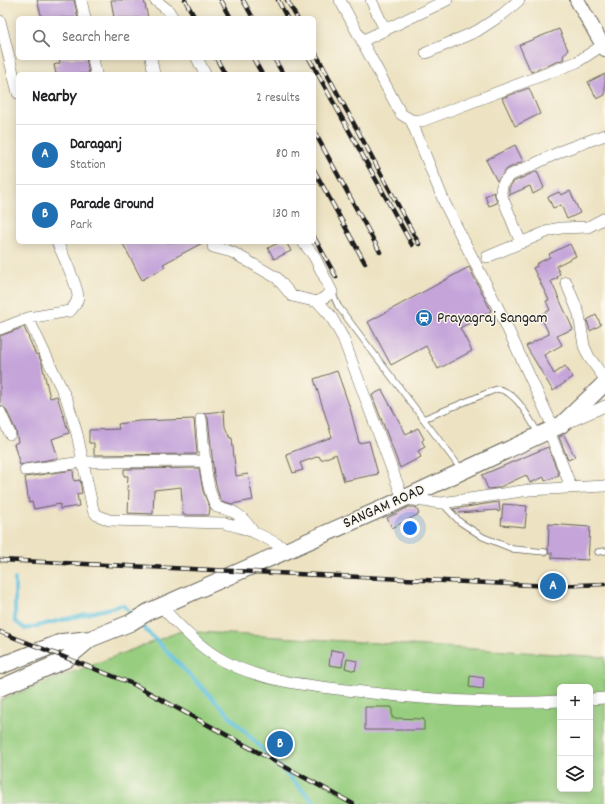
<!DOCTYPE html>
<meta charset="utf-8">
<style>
:root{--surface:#fff;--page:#f2f2f2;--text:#202124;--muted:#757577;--line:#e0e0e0;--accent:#1f6fb2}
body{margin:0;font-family:Dekko,sans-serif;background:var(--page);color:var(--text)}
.controls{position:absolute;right:12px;bottom:12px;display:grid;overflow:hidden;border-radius:6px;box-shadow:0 2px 10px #0003}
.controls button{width:36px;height:36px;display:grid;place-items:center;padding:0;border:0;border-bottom:1px solid var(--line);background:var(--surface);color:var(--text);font:20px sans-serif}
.you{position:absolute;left:410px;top:528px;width:14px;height:14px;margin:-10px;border:3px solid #fff;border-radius:50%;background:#1a73e8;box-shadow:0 0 0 6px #1a73e833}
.badge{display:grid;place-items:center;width:26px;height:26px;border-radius:50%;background:var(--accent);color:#fff;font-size:13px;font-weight:700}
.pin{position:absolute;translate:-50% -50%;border:2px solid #fff;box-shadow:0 1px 4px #0006}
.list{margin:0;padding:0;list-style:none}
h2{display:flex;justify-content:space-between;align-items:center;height:52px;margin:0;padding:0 16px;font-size:17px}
h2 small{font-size:13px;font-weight:400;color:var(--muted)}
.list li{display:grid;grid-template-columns:26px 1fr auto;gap:12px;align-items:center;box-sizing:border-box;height:60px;padding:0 16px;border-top:1px solid var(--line)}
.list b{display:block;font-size:15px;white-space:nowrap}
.list p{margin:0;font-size:13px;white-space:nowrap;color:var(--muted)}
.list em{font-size:13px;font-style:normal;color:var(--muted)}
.icon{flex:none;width:22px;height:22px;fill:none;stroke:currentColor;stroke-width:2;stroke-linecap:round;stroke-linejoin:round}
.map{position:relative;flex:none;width:605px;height:804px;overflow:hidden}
.search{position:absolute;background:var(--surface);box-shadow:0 2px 10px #0003;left:16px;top:16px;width:300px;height:44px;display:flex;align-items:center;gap:10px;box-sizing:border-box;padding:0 14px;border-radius:6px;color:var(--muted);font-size:15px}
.panel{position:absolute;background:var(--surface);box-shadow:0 2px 10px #0003;left:16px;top:72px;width:300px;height:172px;border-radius:6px}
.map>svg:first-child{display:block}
.green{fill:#97cd7f;stroke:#5a744e;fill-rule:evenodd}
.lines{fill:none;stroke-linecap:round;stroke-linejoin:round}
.stream{stroke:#61c1df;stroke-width:4}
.building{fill:#c5a4da}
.service-casing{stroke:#656256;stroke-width:7}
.minor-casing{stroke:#656256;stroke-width:12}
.tertiary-casing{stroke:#656256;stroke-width:16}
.secondary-casing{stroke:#656256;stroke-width:18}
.service{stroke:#fff;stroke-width:5.5}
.minor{stroke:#fff;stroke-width:11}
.tertiary{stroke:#fff;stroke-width:14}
.secondary{stroke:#fff;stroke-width:16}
.rail-casing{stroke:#1c1c1c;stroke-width:4.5}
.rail{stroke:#fbf7ec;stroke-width:3;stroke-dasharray:9;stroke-linecap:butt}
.labels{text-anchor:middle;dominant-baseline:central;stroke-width:3;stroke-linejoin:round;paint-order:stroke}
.poi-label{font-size:16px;fill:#1c1c1c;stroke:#fbf7ec;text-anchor:start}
.street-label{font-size:16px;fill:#1c1c1c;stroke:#fbf7ec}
</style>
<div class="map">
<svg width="605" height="804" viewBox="0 0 605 804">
<rect width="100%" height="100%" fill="#fbf7ec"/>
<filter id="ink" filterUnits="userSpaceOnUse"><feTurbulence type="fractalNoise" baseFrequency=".025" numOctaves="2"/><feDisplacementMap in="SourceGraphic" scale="8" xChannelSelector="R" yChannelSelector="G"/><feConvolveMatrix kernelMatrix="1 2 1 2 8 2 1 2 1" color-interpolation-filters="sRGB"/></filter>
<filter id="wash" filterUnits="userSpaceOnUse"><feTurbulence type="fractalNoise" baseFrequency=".012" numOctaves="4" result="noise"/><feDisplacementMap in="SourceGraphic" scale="16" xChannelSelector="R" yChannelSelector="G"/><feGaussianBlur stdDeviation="0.9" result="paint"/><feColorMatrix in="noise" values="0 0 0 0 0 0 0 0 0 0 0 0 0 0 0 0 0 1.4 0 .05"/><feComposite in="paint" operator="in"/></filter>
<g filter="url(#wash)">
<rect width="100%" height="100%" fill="#ede3c3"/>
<path class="green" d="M181 631 605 657V804H0V700ZM560 687H590V789H560Z"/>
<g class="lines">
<path class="stream" d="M15 579V621L25 629 123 605 134 617
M138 622 316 804"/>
</g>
<g id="blocks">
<path class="building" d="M37 0H74L78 18H42Z
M111 0H144L148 18H114Z
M559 29 568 50 563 56 564 59 531 72 519 45Z
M59 58H86L89 74H56L54 65 60 63Z
M605 74V95L597 99 588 82Z
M529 88 540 114 515 126 502 98Z
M515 145 523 161 507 169 497 181 486 160Z
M537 171 544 188 533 194 530 186 509 195V188L513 182Z
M570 191 580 213 567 219 561 205 553 208 548 197 559 192 561 195Z
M494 192 497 203 489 206 485 196Z
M122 242H204L163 264 165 267 142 280Z
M280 242H286L291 251 274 259 268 248Z
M570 244 576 256 556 266 560 274 557 276 558 278 551 281 573 329 557 336 562 345 544 355 554 374 565 366 573 377 553 391 526 346 549 334 540 315 550 310 546 301 549 300 533 268 537 266 536 264 550 257 549 254Z
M469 267 491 311 460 328 472 351 438 369 426 346 391 365 368 322Z
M596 315 601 325 590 331 587 320Z
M24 327 36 355 38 354 42 364 50 398 57 396 69 433 52 439 58 458 20 465 14 444 18 442 16 431 6 409 0 405V336Z
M337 371 350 408 359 443 369 441 378 474 344 481 336 454 321 460 319 456 300 463 303 470 293 473 286 454 332 437 314 379Z
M382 390 406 434 418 428 424 439 422 441 425 447 418 451 421 457 400 468 372 395Z
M224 411 225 427 230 438H232L236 476 248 474 253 500 232 504 222 501 219 496 214 476 208 418 204 413Z
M194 419 197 454 94 455V443H89V430L119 429 118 424 139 421Z
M564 435 575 457 568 460 559 437Z
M548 447 559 475 545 481 544 477 530 483 526 475 498 488 488 489 482 475Z
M199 468 203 491 210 508 209 515H183L181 487 154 490 153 514 128 513 129 490H127L128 476H124V469Z
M73 470 74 481 80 480 82 493 77 494 79 506 60 509V504L34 509 32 502 29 503 25 477Z
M499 502 500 511 498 512 497 510 458 513 453 509Z
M503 504 527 506 525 527 501 525Z
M409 507H416L419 514 392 528 387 518Z
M549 524 590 527 588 560 552 558V553H549L548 549Z
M331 650 344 652 342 667 329 665Z
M347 659 357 661 355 671 345 668Z
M470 676 484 678 483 689 469 687Z
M365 707H392V718L424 719V730H365Z"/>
</g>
</g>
<g filter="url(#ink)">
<use href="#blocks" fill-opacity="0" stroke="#656256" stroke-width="1"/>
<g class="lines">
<defs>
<path id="service" d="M332 292 338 306 461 469
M423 419 497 389C517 391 529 419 539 434
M442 503 460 522 483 537 513 549 545 552
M598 552 605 551"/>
<path id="minor" d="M81 0 85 18
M155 0 168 10 173 18
M340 0 401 114 411 120 422 121 577 62 603 45
M371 0 385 30
M0 21 18 93
M362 41 447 0
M426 53 477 31 503 14 519 0
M93 58 96 74
M151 58 154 74
M197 58 205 74
M411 120 445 204 499 310 554 429
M57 242C62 253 78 286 78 297 77 302 74 307 70 311L28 318 67 400 77 434 93 510 97 515 109 520 224 523C249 528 267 538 288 550
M303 242 314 256 332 292 318 302
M521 243 501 194C501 185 503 181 511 175L564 150 605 135
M213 247 232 252 277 278 292 296 318 302 330 315 343 338 403 499 442 503 529 490 605 486
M487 257 551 230 561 228 588 227 605 218
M566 282 579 314 584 346 589 357 605 379
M0 329 28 318
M0 412 10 434
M201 419C204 443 204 489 217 507 235 510 242 516 252 530
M569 422 605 406
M549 431 571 487
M25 470 83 462 206 461
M161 606C178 625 196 644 217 657 256 681 310 686 355 691 423 699 491 705 560 701
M590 699 605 698"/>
<path id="tertiary" d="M577 0 605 49"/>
<path id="secondary" d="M0 666 62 642 90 639
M0 688 65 660 90 639 130 623 150 611 388 506 561 425 605 383"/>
</defs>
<use href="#service" class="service-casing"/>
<use href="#minor" class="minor-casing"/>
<use href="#tertiary" class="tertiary-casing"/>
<use href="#secondary" class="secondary-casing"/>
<use href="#service" class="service"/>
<use href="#minor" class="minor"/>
<use href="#tertiary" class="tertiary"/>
<use href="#secondary" class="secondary"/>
<defs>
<path id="rail" d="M185 0 195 18
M221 0 231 18
M243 0 253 18
M278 0 287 18
M287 0 297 18
M314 50 419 244
M216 58 225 74
M253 58 262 74
M274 58 283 74
M309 58 412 245
M314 131 380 252
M314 170 365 263
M314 237 336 277
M0 560 553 586 605 584
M0 632 133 684 353 804"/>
</defs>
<use href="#rail" class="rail-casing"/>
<use href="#rail" class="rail"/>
</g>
</g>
<defs>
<symbol id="station-disc" viewBox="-11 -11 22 22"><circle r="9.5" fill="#1f6fb2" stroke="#fbf7ec"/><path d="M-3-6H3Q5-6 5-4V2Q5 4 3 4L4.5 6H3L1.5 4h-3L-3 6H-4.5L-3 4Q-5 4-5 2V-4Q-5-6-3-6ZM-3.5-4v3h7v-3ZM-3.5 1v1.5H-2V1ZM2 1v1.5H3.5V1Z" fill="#fff"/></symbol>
</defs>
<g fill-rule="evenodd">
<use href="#station-disc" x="414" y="308" width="20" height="20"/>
</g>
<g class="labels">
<g class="poi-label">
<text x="437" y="318">Prayagraj Sangam</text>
</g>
<g class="street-label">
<text transform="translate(384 507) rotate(-24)">SANGAM ROAD</text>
</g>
</g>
</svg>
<div class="controls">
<button>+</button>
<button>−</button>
<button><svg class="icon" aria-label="layers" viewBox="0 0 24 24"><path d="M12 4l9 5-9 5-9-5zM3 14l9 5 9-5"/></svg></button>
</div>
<div class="you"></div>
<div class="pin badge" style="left:553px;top:586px">A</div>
<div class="pin badge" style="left:280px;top:744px">B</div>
<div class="search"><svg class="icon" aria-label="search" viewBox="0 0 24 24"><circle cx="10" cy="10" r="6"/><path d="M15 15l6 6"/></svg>Search here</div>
<section class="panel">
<h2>Nearby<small>2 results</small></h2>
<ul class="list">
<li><span class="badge">A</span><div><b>Daraganj</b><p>Station</p></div><em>80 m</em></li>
<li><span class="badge">B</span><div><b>Parade Ground</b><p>Park</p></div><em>130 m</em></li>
</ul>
</section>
</div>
